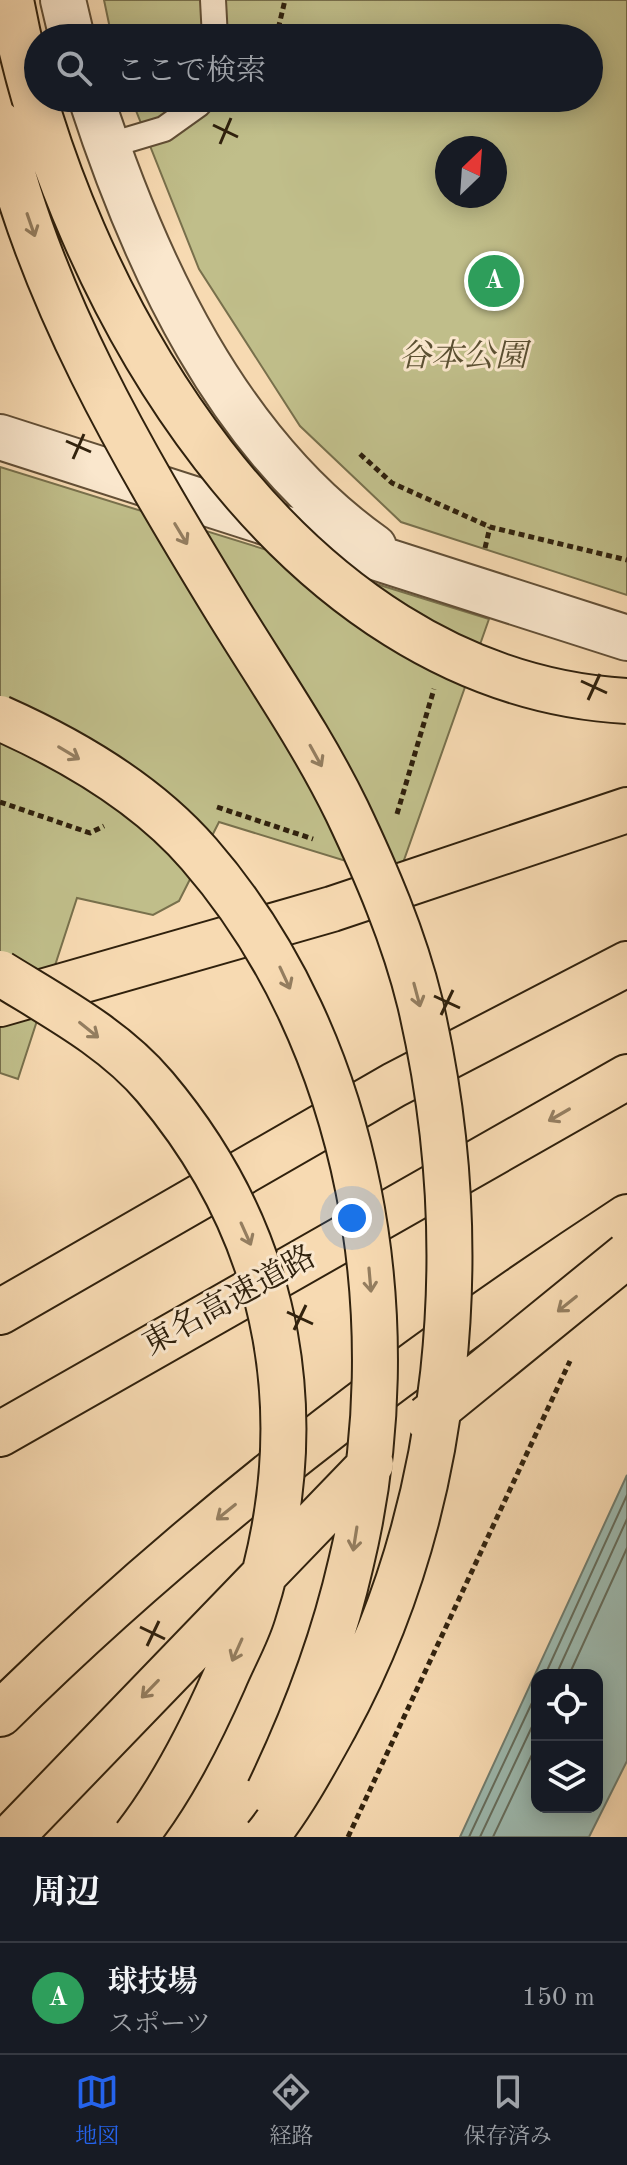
<!DOCTYPE html>
<html lang="ja">
<meta charset="utf-8">
<style>
:root{--surface:#171b24;--page:#242831;--text:#f1f3f6;--muted:#9ea1a6;--line:#363941;--accent:#2563eb}
body{margin:0;font-family:"Old Standard TT","Noto Serif JP",serif;background:var(--page);color:var(--text)}
.controls{position:absolute;right:24px;bottom:24px;display:grid;overflow:hidden;border-radius:16px;box-shadow:0 4px 20px #0003}
.controls button{width:72px;height:72px;display:grid;place-items:center;padding:0;border:0;border-bottom:2px solid var(--line);background:var(--surface);color:var(--text);font:40px sans-serif}
.compass{position:absolute;left:435px;top:136px;width:72px;height:72px;border-radius:50%;background:var(--surface);box-shadow:0 4px 20px #0003;rotate:25deg}
.you{position:absolute;left:352px;top:1218px;width:28px;height:28px;margin:-20px;border:6px solid #fff;border-radius:50%;background:#1a73e8;box-shadow:0 0 0 12px #1a73e833}
.badge{display:grid;place-items:center;width:52px;height:52px;border-radius:50%;background:var(--accent);color:#fff;font-size:26px;font-weight:700}
.pin{position:absolute;translate:-50% -50%;border:4px solid #fff;box-shadow:0 2px 8px #0006}
.list{margin:0;padding:0;list-style:none}
h2{display:flex;justify-content:space-between;align-items:center;height:104px;margin:0;padding:0 32px;font-size:34px}
h2 small{font-size:26px;font-weight:400;color:var(--muted)}
.list li{display:grid;grid-template-columns:52px 1fr auto;gap:24px;align-items:center;box-sizing:border-box;height:112px;padding:0 32px;border-top:2px solid var(--line)}
.list b{display:block;font-size:30px;white-space:nowrap}
.list p{margin:0;font-size:26px;white-space:nowrap;color:var(--muted)}
.list em{font-size:26px;font-style:normal;color:var(--muted)}
.icon{flex:none;width:44px;height:44px;fill:none;stroke:currentColor;stroke-width:2;stroke-linecap:round;stroke-linejoin:round}
.map{position:relative;flex:none;width:627px;height:1837px;overflow:hidden}
.search{position:absolute;background:var(--surface);box-shadow:0 4px 20px #0003;left:24px;right:24px;top:24px;height:88px;display:flex;align-items:center;gap:20px;box-sizing:border-box;padding:0 28px;border-radius:44px;color:var(--muted);font-size:30px}
.sheet{height:216px;background:var(--surface)}
nav{display:flex;justify-content:space-around;align-items:center;box-sizing:border-box;height:112px;border-top:2px solid var(--line);background:var(--surface);font-size:22px;color:var(--muted)}
nav a{display:grid;justify-items:center;gap:4px}
nav .on{color:var(--accent)}
.map>svg:first-child{display:block}
.green{fill:#c0be8a;stroke:#78704c;stroke-width:2;fill-rule:evenodd}
.water{fill:#9dbab0;stroke:#717d6f;stroke-width:2;fill-rule:evenodd}
.lines{fill:none;stroke-linecap:round;stroke-linejoin:round}
.shore{stroke:#666e5e;stroke-width:2}
.lane-casing{stroke:#624f36;stroke-width:28}
.street-casing{stroke:#624f36;stroke-width:48}
.highway-casing{stroke:#30210d;stroke-width:48}
.path{stroke:#30210d;stroke-width:5;stroke-dasharray:6 4;stroke-linecap:butt}
.lane{stroke:#fae7cd;stroke-width:24}
.street{stroke:#fae7cd;stroke-width:44}
.highway{stroke:#f7dab2;stroke-width:44}
.highway-bridge-casing{stroke:#30210d;stroke-width:48;stroke-linecap:butt}
.highway-bridge{stroke:#f7dab2;stroke-width:44}
.oneway{stroke:#947e60}
.ticks{fill:none;stroke:#30210d;stroke-width:3}
.labels{text-anchor:middle;dominant-baseline:central;stroke-width:6;stroke-linejoin:round;paint-order:stroke}
.park-label{font-size:32px;font-style:italic;fill:#5b5032;stroke:#fae7cd}
.street-label{font-size:32px;fill:#30210d;stroke:#fae7cd}
</style>
<div class="map">
<svg width="627" height="1837" viewBox="0 0 627 1837">
<rect width="100%" height="100%" fill="#f7dab2"/>
<filter id="stains"><feTurbulence type="fractalNoise" baseFrequency=".0025" numOctaves="4"/><feColorMatrix values="0 0 0 0 .2 0 0 0 0 .09 0 0 0 0 .02 0 0 0 .5 -.17"/></filter>
<radialGradient id="worn" r=".72"><stop offset=".6" stop-color="#630" stop-opacity="0"/><stop offset="1" stop-color="#630" stop-opacity=".3"/></radialGradient>
<path class="green" d="M104 0H627V595L401 522 300 426 199 269 131 98H589V38H112ZM447 148H495V196H447Z
M0 467 489 619 398 877 219 822 179 901 153 915 77 898 18 1079 0 1073Z"/>
<path class="water" d="M627 1475V1761L589 1837H460ZM537 1675H597V1807H537Z"/>
<g class="lines">
<path class="shore" d="M545 1675 627 1495
M556 1675 627 1519
M569 1675 627 1548
M469 1837 537 1692
M480 1837 537 1716
M493 1837 537 1744"/>
<defs>
<path id="lane" d="M213 0 215 38
M107 146 164 129 199 104 201 98"/>
<path id="street" d="M63 0 72 38
M91 98C145 264 227 443 374 547
M0 437 627 638"/>
<path id="highway" d="M0 1004 332 909 627 810
M0 1312 394 1085 627 964
M0 1434 627 1077
M0 1714C190 1526 404 1363 627 1217"/>
</defs>
<use href="#lane" class="lane-casing"/>
<use href="#street" class="street-casing"/>
<use href="#highway" class="highway-casing"/>
<path class="path" d="M276 38 285 0
M360 454 392 483 490 527 627 560
M485 548 490 527
M0 802 90 833 104 826
M217 807 313 839
M397 814 434 689
M348 1837 570 1361"/>
<use href="#lane" class="lane"/>
<use href="#street" class="street"/>
<use href="#highway" class="highway"/>
<defs>
<path id="highway-bridge" d="M11 0C66 297 290 683 627 701
M0 124C39 296 132 454 223 603 265 672 312 739 347 811 376 872 404 937 420 1003 476 1243 454 1508 335 1726 314 1764 293 1803 266 1837
M0 718C72 750 147 794 199 854 363 1042 409 1324 351 1563 333 1642 304 1718 269 1791
M0 973C53 1006 114 1038 155 1087 284 1240 314 1424 253 1613 246 1636 233 1658 224 1680 200 1734 172 1790 135 1837
M427 1418 627 1255
M11 1837 371 1464"/>
</defs>
<use href="#highway-bridge" class="highway-bridge-casing"/>
<use href="#highway-bridge" class="highway-bridge"/>
</g>
<defs><path id="oneway-shaft" d="M-6 0H5M1.5-3L5.5 0L1.5 3" fill="none" stroke-width="1.6" stroke-linecap="round" stroke-linejoin="round" transform="scale(2)"/></defs>
<g class="oneway">
<use href="#oneway-shaft" transform="translate(31 225) rotate(71)"/>
<use href="#oneway-shaft" transform="translate(181 534) rotate(59)"/>
<use href="#oneway-shaft" transform="translate(69 753) rotate(31)"/>
<use href="#oneway-shaft" transform="translate(316 756) rotate(61)"/>
<use href="#oneway-shaft" transform="translate(285 978) rotate(65)"/>
<use href="#oneway-shaft" transform="translate(417 995) rotate(75)"/>
<use href="#oneway-shaft" transform="translate(89 1030) rotate(39)"/>
<use href="#oneway-shaft" transform="translate(559 1115) rotate(150)"/>
<use href="#oneway-shaft" transform="translate(246 1234) rotate(66)"/>
<use href="#oneway-shaft" transform="translate(370 1280) rotate(85)"/>
<use href="#oneway-shaft" transform="translate(567 1304) rotate(141)"/>
<use href="#oneway-shaft" transform="translate(226 1512) rotate(141)"/>
<use href="#oneway-shaft" transform="translate(355 1539) rotate(99)"/>
<use href="#oneway-shaft" transform="translate(237 1650) rotate(114)"/>
<use href="#oneway-shaft" transform="translate(150 1689) rotate(134)"/>
</g>
<path class="ticks" d="M213 125 238 137M220 144 231 118M66 441 91 452M73 459 84 434M581 681 607 693M588 700 600 674M434 996 460 1008M441 1015 453 990M287 1312 313 1324M294 1330 306 1305M140 1627 165 1639M147 1646 159 1621"/>
<g class="labels">
<g class="park-label">
<text x="463" y="358">谷本公園</text>
</g>
<g class="street-label">
<text transform="translate(230 1302) rotate(-29)">東名高速道路</text>
</g>
</g>
<rect width="100%" height="100%" filter="url(#stains)"/>
<rect width="100%" height="100%" fill="url(#worn)"/>
</svg>
<div class="controls">
<button><svg class="icon" aria-label="locate" viewBox="0 0 24 24"><circle cx="12" cy="12" r="6"/><path d="M12 2v4M12 18v4M2 12h4M18 12h4"/></svg></button>
<button><svg class="icon" aria-label="layers" viewBox="0 0 24 24"><path d="M12 4l9 5-9 5-9-5zM3 14l9 5 9-5"/></svg></button>
</div>
<svg class="compass" viewBox="-18 -18 36 36"><path d="M0-13l5 13h-10z" fill="#e53935"/><path d="M0 13l5-13h-10z" fill="#9ea1a6"/></svg>
<div class="you"></div>
<div class="pin badge" style="left:494px;top:281px;background:#2e9e5b">A</div>
<div class="search"><svg class="icon" aria-label="search" viewBox="0 0 24 24"><circle cx="10" cy="10" r="6"/><path d="M15 15l6 6"/></svg>ここで検索</div>
</div>
<section class="sheet">
<h2>周辺<small></small></h2>
<ul class="list">
<li><span class="badge" style="background:#2e9e5b">A</span><div><b>球技場</b><p>スポーツ</p></div><em>150 m</em></li>
</ul>
</section>
<nav>
<a class="on"><svg class="icon" aria-label="map" viewBox="0 0 24 24"><path d="M3 6l6-2 6 2 6-2v14l-6 2-6-2-6 2zM9 4v14M15 6v14"/></svg>地図</a>
<a><svg class="icon" aria-label="directions" viewBox="0 0 24 24"><path d="M12 3l9 9-9 9-9-9zM9 14v-3h6M13 9l2 2-2 2"/></svg>経路</a>
<a><svg class="icon" aria-label="saved" viewBox="0 0 24 24"><path d="M7 4h10v16l-5-4-5 4z"/></svg>保存済み</a>
</nav>
